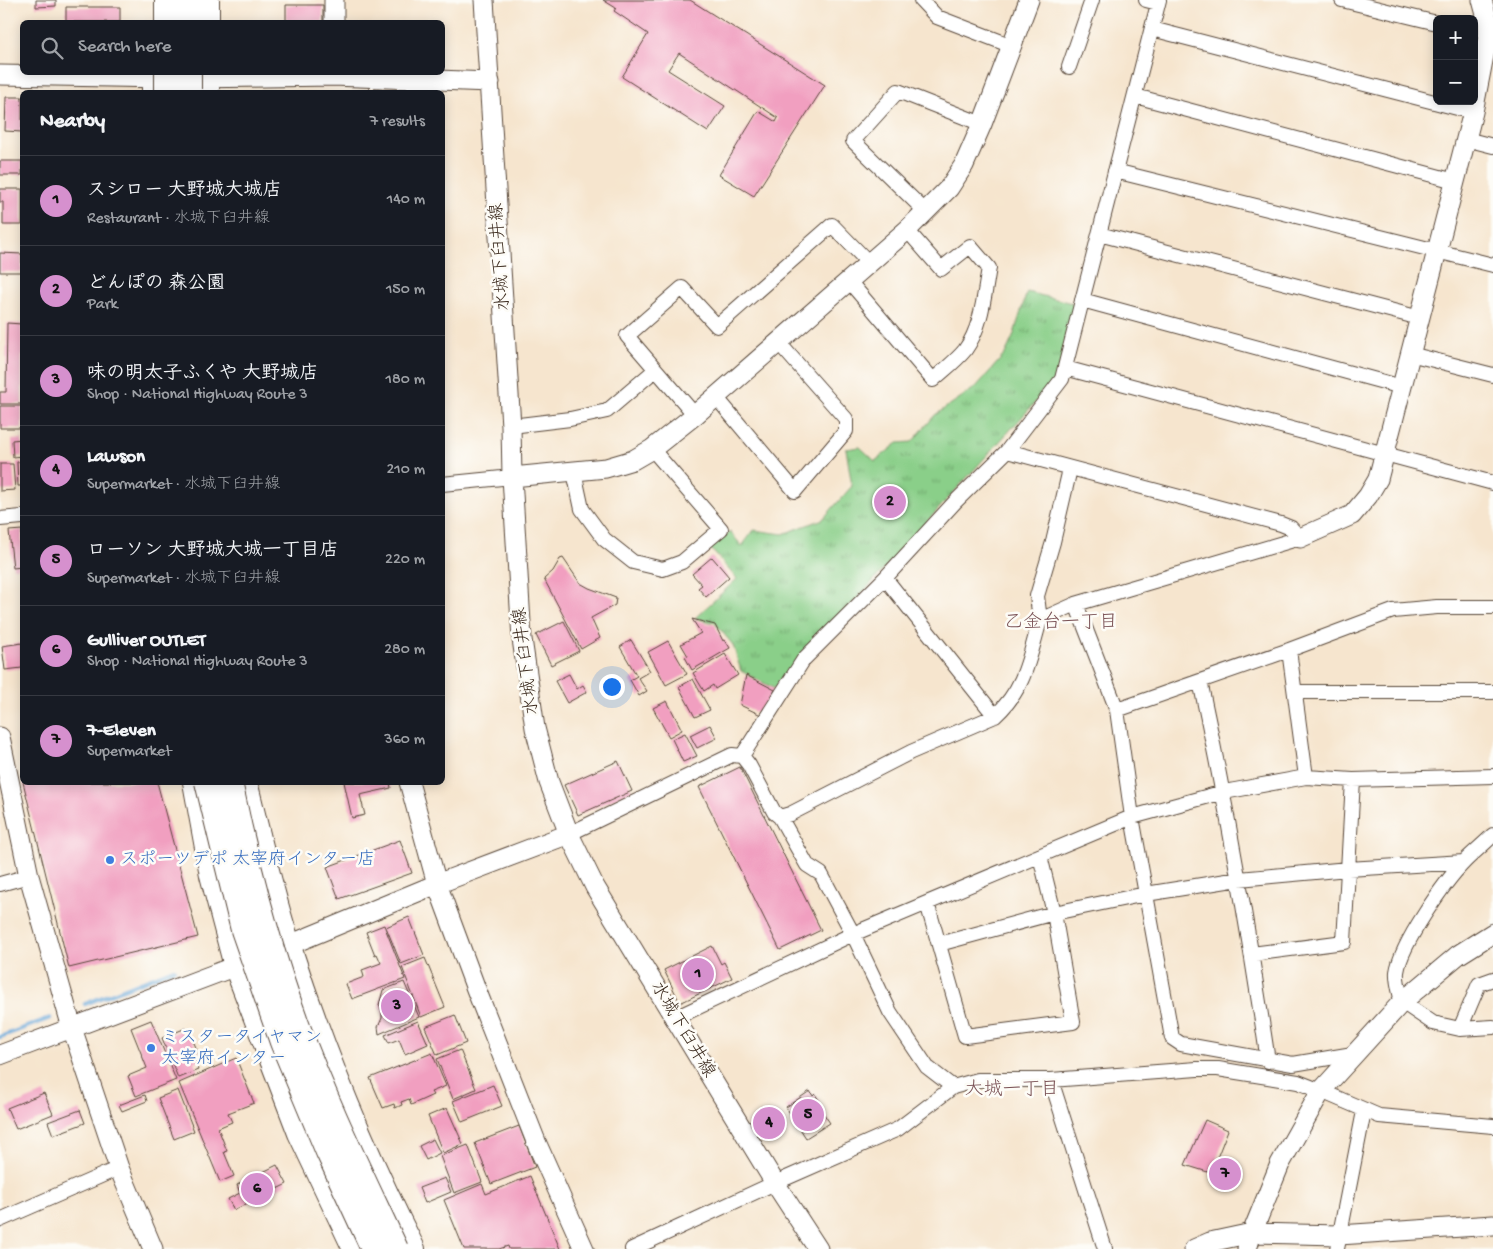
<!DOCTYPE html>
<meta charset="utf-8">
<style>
:root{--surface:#171b24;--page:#242831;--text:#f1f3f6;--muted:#9ea1a6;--line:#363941;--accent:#d690ce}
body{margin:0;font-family:"Gochi Hand","Klee One",sans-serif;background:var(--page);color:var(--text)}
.controls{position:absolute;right:15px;top:15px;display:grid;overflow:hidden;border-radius:8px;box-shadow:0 2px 12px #0003}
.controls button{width:45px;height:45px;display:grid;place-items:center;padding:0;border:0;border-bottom:1px solid var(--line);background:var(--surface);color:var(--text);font:25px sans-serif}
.you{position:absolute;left:611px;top:686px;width:18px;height:18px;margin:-12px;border:4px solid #fff;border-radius:50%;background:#1a73e8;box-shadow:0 0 0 8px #1a73e833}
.badge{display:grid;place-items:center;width:32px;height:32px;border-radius:50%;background:var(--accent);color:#111;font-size:16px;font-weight:700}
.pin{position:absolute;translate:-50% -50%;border:2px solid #fff;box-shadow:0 1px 5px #0006}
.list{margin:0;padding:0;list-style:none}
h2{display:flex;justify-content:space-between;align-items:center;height:65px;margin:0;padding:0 20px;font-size:21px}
h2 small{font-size:16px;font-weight:400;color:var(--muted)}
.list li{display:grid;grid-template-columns:32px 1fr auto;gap:15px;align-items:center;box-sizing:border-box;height:90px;padding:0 20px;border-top:1px solid var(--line)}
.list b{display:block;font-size:19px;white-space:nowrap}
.list p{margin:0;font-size:16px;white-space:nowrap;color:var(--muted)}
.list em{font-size:16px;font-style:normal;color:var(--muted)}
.icon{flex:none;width:28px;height:28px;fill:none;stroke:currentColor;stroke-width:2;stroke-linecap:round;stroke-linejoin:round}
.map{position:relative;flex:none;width:1493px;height:1249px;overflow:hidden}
.search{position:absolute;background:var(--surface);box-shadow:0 2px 12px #0003;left:20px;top:20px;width:425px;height:55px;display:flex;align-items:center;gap:12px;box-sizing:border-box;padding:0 18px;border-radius:8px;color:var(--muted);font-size:19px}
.panel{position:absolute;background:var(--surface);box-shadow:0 2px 12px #0003;left:20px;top:90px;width:425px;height:695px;border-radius:8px}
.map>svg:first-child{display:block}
.park{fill:url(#park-tufts);stroke:#627c54}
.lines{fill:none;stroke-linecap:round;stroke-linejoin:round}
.stream{stroke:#62a3d5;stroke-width:4.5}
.building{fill:#f19fc0}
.street-casing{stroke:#574638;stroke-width:16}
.secondary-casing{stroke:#574638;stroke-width:21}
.highway-casing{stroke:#574638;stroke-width:26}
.street{stroke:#fff;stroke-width:14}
.secondary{stroke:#fff;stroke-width:19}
.highway{stroke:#fff;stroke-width:24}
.highway-bridge-casing{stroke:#574638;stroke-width:26;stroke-linecap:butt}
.highway-bridge{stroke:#fff;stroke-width:24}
.shop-dot{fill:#3f7fe0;stroke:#fdfcf7;stroke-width:2}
.labels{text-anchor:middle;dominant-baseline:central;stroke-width:5;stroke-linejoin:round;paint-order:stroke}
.street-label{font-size:18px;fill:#3b2a1e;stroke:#fdfcf7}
.shop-label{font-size:18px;fill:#366cbe;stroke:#fdfcf7;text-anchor:start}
.neighbourhood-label{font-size:19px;fill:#7b5357;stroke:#fdfcf7}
</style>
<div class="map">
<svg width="1493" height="1249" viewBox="0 0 1493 1249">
<defs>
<pattern id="park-tufts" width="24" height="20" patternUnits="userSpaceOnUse" patternTransform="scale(1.25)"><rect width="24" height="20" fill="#8acf89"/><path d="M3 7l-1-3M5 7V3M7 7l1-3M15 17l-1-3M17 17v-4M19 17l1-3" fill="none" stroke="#72a86f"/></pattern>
</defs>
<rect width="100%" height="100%" fill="#fdfcf7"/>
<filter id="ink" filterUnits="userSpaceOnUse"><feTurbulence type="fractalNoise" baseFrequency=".02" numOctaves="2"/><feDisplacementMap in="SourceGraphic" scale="10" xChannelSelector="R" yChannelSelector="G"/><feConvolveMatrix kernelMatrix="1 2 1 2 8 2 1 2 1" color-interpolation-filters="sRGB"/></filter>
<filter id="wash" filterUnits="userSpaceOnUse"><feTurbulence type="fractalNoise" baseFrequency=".0096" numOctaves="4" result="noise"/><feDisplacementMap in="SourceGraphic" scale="20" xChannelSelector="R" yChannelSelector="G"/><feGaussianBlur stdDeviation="1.12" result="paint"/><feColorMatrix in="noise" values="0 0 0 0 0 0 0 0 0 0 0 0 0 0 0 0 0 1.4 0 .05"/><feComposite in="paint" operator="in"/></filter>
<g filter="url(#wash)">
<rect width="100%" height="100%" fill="#f6e5ce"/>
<path class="park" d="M1027 292 1076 304 1060 367 1052 384 775 689 741 671 733 645 715 623 695 618 737 579 710 548 730 532 742 546 754 530 783 534 823 519 852 486 846 449 860 447 875 461 898 443 912 442 935 415 976 387 1005 354 1013 337Z"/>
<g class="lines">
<path class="stream" d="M85 1004 174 969
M0 1037 50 1018"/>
</g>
<g id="blocks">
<path class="building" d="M36 0H56V6L36 7Z
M603 0H690L825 85 754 196 719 175 758 111 776 122 778 118 679 53 668 70 725 106 708 132 622 77 648 34 614 11 616 8Z
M286 5H323V22H286Z
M66 7H120V22H66Z
M6 97H22V132L5 131Z
M0 161H22V175H0Z
M0 189H22V225H3V202H0Z
M0 253 22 254V272H0Z
M7 323 22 324V404H0V392H6Z
M0 406H22V428H0Z
M22 439V456L13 457 12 440Z
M17 462H22V486H18Z
M0 464H13L15 490 0 491Z
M22 530V567L13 568 9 531Z
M712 557 729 577 706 597 698 588 702 585 692 574Z
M563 558 580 583 589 588 616 598 615 605 591 618 600 638 581 649 544 579 553 571 560 559Z
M692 619 715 625 723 641 725 640 730 648 692 670 685 657 688 656 681 644 701 633Z
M564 621 579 651 551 665 536 635Z
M631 640 650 671 638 678 647 691 639 696 630 680 637 676 620 647Z
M668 641 687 674 666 685 648 652Z
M22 643V668L5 670 2 646Z
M725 654 738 675 715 689 713 685 704 691 693 673Z
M569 674 577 689 583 685 587 692 567 703 555 681Z
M746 675 775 690 761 715 740 705Z
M693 679 710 710 695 717 679 687Z
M667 701 682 730 669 737 653 708Z
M710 725 717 738 697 748 690 735Z
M685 733 697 756 683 762 672 739Z
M618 761 632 791 578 815 564 785Z
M740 767 821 930 780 950 699 787Z
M23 782H157L198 937 69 968Z
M344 782H390L391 788 360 795 365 815 352 818Z
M400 840 412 873 339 899 327 867Z
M409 917 424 955 401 964 386 927Z
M384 925 405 979 352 999 346 984 364 977 362 970 381 963 377 954 375 955 366 932Z
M712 946 721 964 724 962 732 978 680 1003 664 970Z
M425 958 445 1007 421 1017 402 967Z
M404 982 419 1017 379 1034 378 1027 382 1018V1011L379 1005 383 990Z
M455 1015 466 1043 437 1055 425 1027Z
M151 1020 176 1080 136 1096 128 1076 147 1068 131 1028Z
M418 1021 428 1044 405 1054 399 1039 389 1043 385 1035Z
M186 1028 189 1037 191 1036 201 1059 195 1062 198 1070 178 1078 162 1038Z
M460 1050 476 1089 453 1099 437 1059Z
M432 1053 446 1086 431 1092 433 1095 411 1105 409 1099 401 1102 402 1105 395 1108 394 1104 383 1108 370 1078Z
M236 1058 254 1103 228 1113 232 1122 218 1128 227 1151 224 1152 234 1176 220 1182 179 1083Z
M493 1085 502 1106 462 1122 453 1101Z
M178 1090 194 1131 174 1139 158 1098Z
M810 1091 813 1096 815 1094 820 1102 817 1104 830 1123 806 1138 786 1107Z
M44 1093 53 1114 16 1129 7 1108Z
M145 1095 147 1101 122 1111 119 1105Z
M447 1108 463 1144 443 1153 428 1116Z
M80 1110 85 1123 53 1135 48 1122Z
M1205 1120 1228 1130 1211 1173 1185 1165Z
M519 1126 535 1167 491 1184 475 1143Z
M433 1139 440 1153 426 1160 419 1146Z
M468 1145 482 1182 454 1193 440 1156Z
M277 1165 287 1184 234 1210 228 1199 240 1193 237 1185Z
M530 1176 560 1249H509L508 1246 499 1249H464L444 1200 482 1184 486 1194Z
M445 1178 451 1192 425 1203 419 1188Z"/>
</g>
</g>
<g filter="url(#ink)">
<use href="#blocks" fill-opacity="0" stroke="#574638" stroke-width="1"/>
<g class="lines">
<defs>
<path id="street" d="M921 0 937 17 1012 46
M1146 0 1158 3
M1342 0 1437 23
M1152 29 1473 112
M1069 67 1092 0
M1135 96 1455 181
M1466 139 1493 146
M1115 171 1493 265
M926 212 853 141 898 91 982 124
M1099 234 1420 318
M848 280 933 380C944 370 956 361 965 350 982 327 984 295 989 268L970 246 941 269 907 230
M1082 300 1402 387
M1410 354 1493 375
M1065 368 1493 483
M716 397 795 491 846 431V419L778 342
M695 415 627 336 682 288 717 326 832 225 868 262
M511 426 570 419 607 411 655 370
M574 472 582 509 604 539 633 562 663 569 682 562 721 529 652 449
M442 484 512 477
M0 519 22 517
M885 578 995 716
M1076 604 1117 710 1132 817 1172 1038 1181 1044 1293 1064 1353 1054
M1040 620 1037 596 1053 542 1070 469
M1289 650 1306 777
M1200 681C1227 807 1249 933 1268 1061
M1295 692H1493
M1117 710 1289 650 1393 611 1437 607H1493
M742 756 804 659 885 578 955 502 1007 451 1062 379 1159 0
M780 817 790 814 911 752 995 716C1025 689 1029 658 1040 620L1076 604 1300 538 1291 528 1281 524 1007 451
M569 834 732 755 742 756 749 765 774 812 780 817 807 865 821 874 853 934 890 1012 927 1067 953 1087
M1493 835C1484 844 1474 852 1465 861 1445 881 1401 944 1397 972 1396 980 1400 993 1402 1002L1433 1023 1460 1029 1493 1027
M0 884 29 876
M927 903 965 1036 1073 1022 1054 913 1040 856
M939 944 1054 913 1146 894 1239 879 1348 869 1464 862
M1252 954 1344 942 1353 780
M675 1018 853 934 1132 817 1224 792 1306 777 1353 780 1493 776
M1460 1029 1479 984 1493 979
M1051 1080 1105 1249
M0 1220 119 1168
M632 1249 775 1183 898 1129 953 1087 978 1080H1051L1197 1069H1218L1298 1082 1321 1091 1379 1116 1493 1126
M1337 1249 1364 1111"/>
<path id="secondary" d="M484 0 511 426 512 477 522 639 535 728 549 782 569 834 595 887 775 1183 818 1249
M334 22V0
M0 75 166 78
M194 78 333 76 490 82
M512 477 606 468 633 460 652 449 695 415 907 230 949 188 964 165 982 124 1029 0
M1300 538 1352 515 1368 496 1378 479 1473 112 1488 35V22L1482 0
M0 737 29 876 72 1028 119 1168 153 1249
M409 782 437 884 476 989 537 1144 584 1249
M277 950 437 884 569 834
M0 1055 249 961
M1194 1249 1210 1242 1252 1233 1339 1235 1493 1225
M1247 1249 1252 1233 1280 1164 1321 1091 1402 1002 1458 955 1493 933"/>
<path id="highway" d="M167 22V0
M189 22V0
M207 22V0
M154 92V72
M207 92V72
M195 782 212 875 236 966 300 1133 355 1249
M245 782C259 837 271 894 289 947 322 1049 365 1154 413 1249"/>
</defs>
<use href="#street" class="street-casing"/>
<use href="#secondary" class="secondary-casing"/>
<use href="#highway" class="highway-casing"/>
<use href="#street" class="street"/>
<use href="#secondary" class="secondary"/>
<use href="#highway" class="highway"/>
<defs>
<path id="highway-bridge" d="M167 92V72
M189 92V72
M207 782 243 930 282 1042 328 1152 373 1249
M230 782C247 865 269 948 298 1027 326 1103 362 1176 396 1249"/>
</defs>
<use href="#highway-bridge" class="highway-bridge-casing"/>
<use href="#highway-bridge" class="highway-bridge"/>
</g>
</g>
<g class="shop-dot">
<circle cx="110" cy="860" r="5"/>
<circle cx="151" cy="1048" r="5"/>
</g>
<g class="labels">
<g class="street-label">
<text transform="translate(501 257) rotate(-94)">水城下臼井線</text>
<text transform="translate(527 661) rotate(-97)">水城下臼井線</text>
<text transform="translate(682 1030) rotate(59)">水城下臼井線</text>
</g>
<g class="shop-label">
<text x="120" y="860">スポーツデポ 太宰府インター店</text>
<text x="161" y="1038">ミスタータイヤマン<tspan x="161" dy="21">太宰府インター</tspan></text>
</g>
<g class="neighbourhood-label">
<text x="1061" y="623">乙金台一丁目</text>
<text x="1012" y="1090">大城一丁目</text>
</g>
</g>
</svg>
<div class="controls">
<button>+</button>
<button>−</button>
</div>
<div class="you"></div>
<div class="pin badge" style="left:698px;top:974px">1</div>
<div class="pin badge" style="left:890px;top:502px">2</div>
<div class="pin badge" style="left:397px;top:1006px">3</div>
<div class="pin badge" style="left:769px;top:1123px">4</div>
<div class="pin badge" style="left:808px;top:1115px">5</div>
<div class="pin badge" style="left:257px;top:1189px">6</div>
<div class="pin badge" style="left:1225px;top:1174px">7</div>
<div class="search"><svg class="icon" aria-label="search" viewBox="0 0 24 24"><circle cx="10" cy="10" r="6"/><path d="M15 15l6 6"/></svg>Search here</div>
<section class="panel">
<h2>Nearby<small>7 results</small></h2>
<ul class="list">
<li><span class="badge">1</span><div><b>スシロー 大野城大城店</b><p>Restaurant · 水城下臼井線</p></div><em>140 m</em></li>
<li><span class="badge">2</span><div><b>どんぽの 森公園</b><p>Park</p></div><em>150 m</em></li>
<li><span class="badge">3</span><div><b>味の明太子ふくや 大野城店</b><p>Shop · National Highway Route 3</p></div><em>180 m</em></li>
<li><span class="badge">4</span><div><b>Lawson</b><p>Supermarket · 水城下臼井線</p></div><em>210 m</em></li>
<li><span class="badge">5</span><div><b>ローソン 大野城大城一丁目店</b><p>Supermarket · 水城下臼井線</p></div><em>220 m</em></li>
<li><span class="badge">6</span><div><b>Gulliver OUTLET</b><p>Shop · National Highway Route 3</p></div><em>280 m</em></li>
<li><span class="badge">7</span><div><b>7-Eleven</b><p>Supermarket</p></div><em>360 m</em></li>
</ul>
</section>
</div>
